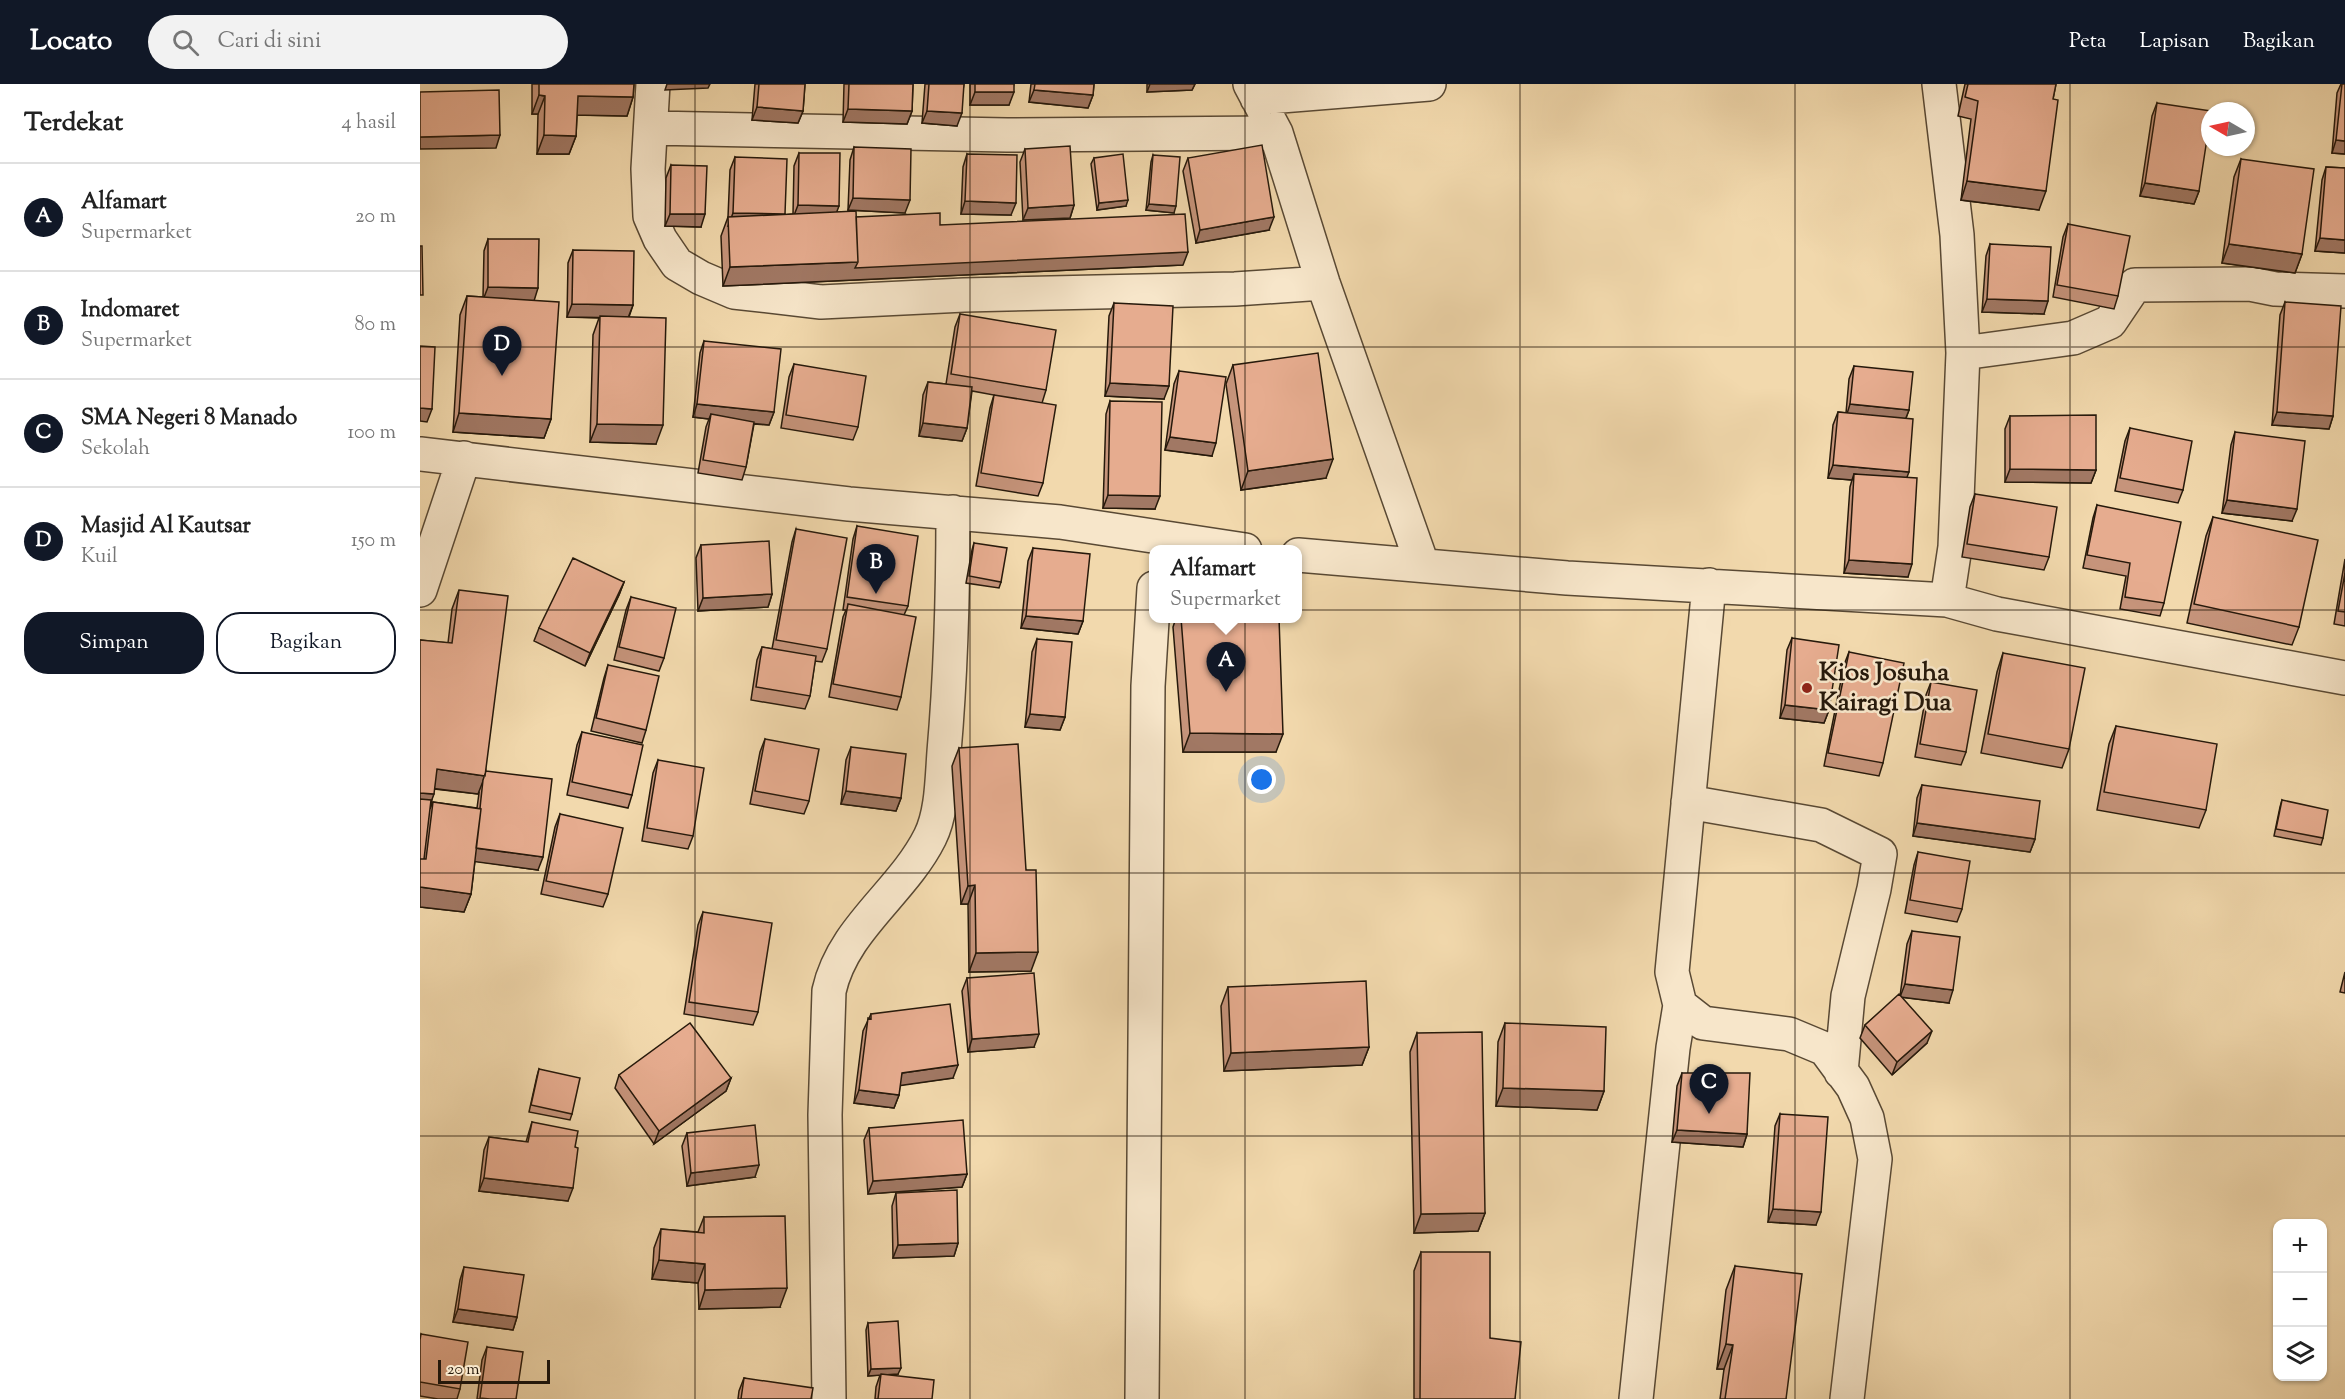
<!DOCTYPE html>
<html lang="id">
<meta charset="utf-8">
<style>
:root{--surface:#fff;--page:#f2f2f2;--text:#222;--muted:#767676;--line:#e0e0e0;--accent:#111827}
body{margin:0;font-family:"Sorts Mill Goudy",serif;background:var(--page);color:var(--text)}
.controls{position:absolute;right:18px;bottom:18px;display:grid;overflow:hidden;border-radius:12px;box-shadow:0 2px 4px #0004}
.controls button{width:54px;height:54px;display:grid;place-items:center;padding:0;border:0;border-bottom:2px solid var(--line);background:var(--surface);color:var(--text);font:30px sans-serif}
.compass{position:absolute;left:1781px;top:18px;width:54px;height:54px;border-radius:50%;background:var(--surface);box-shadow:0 2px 4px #0004;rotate:279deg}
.scale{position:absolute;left:18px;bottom:15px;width:112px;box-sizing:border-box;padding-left:6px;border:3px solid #26190b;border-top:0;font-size:16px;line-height:21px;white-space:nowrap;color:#26190b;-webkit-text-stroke:4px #f7e6ca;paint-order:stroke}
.you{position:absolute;left:842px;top:696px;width:21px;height:21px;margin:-15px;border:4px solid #fff;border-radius:50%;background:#1a73e8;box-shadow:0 0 0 9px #1a73e833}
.badge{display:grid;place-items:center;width:39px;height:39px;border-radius:50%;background:var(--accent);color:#fff;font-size:20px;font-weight:700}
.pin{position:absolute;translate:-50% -50px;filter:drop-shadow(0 2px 3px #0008)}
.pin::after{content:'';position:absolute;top:32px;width:21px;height:18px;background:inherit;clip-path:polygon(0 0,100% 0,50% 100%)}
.popup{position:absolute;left:729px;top:461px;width:153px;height:78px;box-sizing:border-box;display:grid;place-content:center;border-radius:12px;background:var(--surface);filter:drop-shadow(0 2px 4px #0005);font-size:20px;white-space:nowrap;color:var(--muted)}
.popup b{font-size:22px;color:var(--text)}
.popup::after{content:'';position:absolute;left:50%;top:100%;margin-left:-12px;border:12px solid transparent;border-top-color:var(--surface)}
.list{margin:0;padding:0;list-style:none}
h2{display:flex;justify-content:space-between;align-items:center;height:78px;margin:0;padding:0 24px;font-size:26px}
h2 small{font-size:20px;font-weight:400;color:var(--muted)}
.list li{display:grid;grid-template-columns:39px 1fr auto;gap:18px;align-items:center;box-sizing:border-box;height:108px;padding:0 24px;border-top:2px solid var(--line)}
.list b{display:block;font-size:22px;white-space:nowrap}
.list p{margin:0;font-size:20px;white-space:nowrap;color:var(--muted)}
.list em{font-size:20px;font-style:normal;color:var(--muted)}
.actions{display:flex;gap:12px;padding:18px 24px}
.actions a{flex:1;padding:14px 0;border:2px solid var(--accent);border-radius:24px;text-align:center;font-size:21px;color:var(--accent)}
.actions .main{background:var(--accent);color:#fff}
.icon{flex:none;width:33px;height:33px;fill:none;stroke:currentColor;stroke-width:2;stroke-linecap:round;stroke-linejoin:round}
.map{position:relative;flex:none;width:1925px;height:1315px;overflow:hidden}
header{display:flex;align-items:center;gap:36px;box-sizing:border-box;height:84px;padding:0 30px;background:var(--accent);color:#fff}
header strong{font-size:28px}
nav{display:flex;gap:33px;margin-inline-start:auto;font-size:21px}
.search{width:420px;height:54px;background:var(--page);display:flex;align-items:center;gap:15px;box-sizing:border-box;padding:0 21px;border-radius:33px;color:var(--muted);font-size:22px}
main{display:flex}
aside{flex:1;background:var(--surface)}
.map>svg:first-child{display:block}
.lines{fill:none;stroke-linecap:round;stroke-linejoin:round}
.minor-casing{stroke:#594934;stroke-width:36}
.minor{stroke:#f7e6ca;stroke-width:33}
.wall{fill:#c6947b;stroke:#26190b;stroke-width:1.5;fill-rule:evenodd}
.shaded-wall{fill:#a17864;stroke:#26190b;stroke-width:1.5}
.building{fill:#e6ac8f;stroke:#26190b;stroke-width:1.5}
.grid{fill:none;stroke:#26190b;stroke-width:1.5;stroke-opacity:0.55}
.poi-dot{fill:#8f2418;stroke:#f7e6ca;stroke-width:2}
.labels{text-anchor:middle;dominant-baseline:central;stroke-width:5;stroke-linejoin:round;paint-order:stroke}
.poi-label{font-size:26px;font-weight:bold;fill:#26190b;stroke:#f7e6ca;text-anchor:start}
</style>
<header>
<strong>Locato</strong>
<div class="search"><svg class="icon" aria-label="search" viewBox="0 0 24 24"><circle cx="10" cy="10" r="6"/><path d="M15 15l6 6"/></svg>Cari di sini</div>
<nav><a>Peta</a><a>Lapisan</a><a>Bagikan</a></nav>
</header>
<main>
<aside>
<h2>Terdekat<small>4 hasil</small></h2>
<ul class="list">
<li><span class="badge">A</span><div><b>Alfamart</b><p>Supermarket</p></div><em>20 m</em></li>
<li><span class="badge">B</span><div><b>Indomaret</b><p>Supermarket</p></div><em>80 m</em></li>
<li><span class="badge">C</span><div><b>SMA Negeri 8 Manado</b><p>Sekolah</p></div><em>100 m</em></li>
<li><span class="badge">D</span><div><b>Masjid Al Kautsar</b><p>Kuil</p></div><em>150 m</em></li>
</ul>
<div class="actions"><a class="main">Simpan</a><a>Bagikan</a></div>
</aside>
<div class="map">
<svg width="1925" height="1315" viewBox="0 0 1925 1315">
<rect width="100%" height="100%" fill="#f2d9ad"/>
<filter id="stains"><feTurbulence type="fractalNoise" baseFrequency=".00333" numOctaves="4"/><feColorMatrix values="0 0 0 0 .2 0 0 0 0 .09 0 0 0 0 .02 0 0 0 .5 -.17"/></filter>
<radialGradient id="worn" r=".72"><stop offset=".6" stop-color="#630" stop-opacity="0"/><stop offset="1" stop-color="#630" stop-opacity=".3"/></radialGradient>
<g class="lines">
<defs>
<path id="minor" d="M233 0 228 85 230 132 240 155 257 180 281 194 314 208 401 218 544 211 815 205 903 199
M830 0 856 49 903 199 1002 480
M1519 0 1537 151 1543 269
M837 14 1009 0
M232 44 587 51 856 49
M0 370 429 420 640 438 825 466
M878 471 1147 494 1527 516 1577 530 1925 594
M1289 501 1252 888 1260 921 1283 939 1369 950 1405 965 1433 1003 1447 1034 1455 1075 1427 1315
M0 506 44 374
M1527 516 1535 463 1543 269 1653 254 1690 238 1715 201 1830 200 1855 205 1925 207
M1268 718 1401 741 1460 770 1454 805 1428 912 1421 988
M409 1315 405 1031 409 907C423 844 482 809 510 753 522 729 522 695 524 668 531 588 533 509 533 428
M722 1315 728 602 734 504
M1216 1315 1253 964 1260 921"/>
</defs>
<use href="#minor" class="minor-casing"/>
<use href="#minor" class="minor"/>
</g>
<path class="wall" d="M112 0H214L213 13 207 32 157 31 156 52 149 70H117L118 30H112Z
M335 0H385L383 27 378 39 332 36Z
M424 0H493L492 27 487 40 423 38Z
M505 0H544L537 42 502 39Z
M550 0H594L589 21H550Z
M611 0H674L673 11 668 24 609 18Z
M727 0H775L772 6 727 8Z
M1545 0H1636L1633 15 1619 126 1541 116 1551 35 1538 32Z
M1921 0H1925V70L1912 69 1917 9Z
M1737 19 1779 107 1774 120 1720 112 1732 32Z
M434 63 485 129 428 126 430 76Z
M605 65 654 121 650 134 603 136 600 78Z
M379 69 417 128 436 133 520 141 763 181 303 202 301 152 308 133 310 86 315 73 364 131 373 130 374 82Z
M547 70 591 131 541 130 543 83Z
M733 71 754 129 726 126 731 78Z
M674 74 706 122 677 126 671 80Z
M768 74 849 146 776 159 763 87Z
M1821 75 1882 170 1875 189 1802 179 1814 93Z
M251 81 281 143 245 142 246 94Z
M1906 83 1925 84V169L1895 167 1902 96Z
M1648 140 1698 212 1694 225 1633 213 1643 153Z
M68 155 114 216 131 335 124 354 33 348 40 231 47 212 63 213 64 167Z
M1570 160 1624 230 1562 228 1566 172Z
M153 166 213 221 209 233 236 360 170 358 173 251 179 234 147 233 148 179Z
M1865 218 1913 332 1909 345 1852 341 1860 231Z
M694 219 744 315 685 312 689 232Z
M540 230 626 306 622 319 623 399 618 412 556 402 570 324 574 311 552 307 547 344 542 357 499 352 503 311 508 298 526 300 535 243Z
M284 257 354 328 349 341 334 340 326 383 322 396 278 389 286 343 289 335 273 333 280 269Z
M374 280 438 343 433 356 361 344 369 293Z
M813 281 906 394 821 406 806 300Z
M1434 282 1489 326 1486 334 1488 493 1424 489 1430 403 1432 396 1408 394 1413 341 1418 328 1426 329 1429 295Z
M759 287 792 372 745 366 754 300Z
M690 317 735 425 683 424 686 330Z
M1590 332 1676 386 1671 399 1585 398V345Z
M1710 344 1763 406 1758 419 1695 407 1705 357Z
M1815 348 1872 437 1802 429 1811 361Z
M1555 410 1629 473 1624 486 1542 473 1550 423Z
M1677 421 1744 519 1740 532 1700 525 1706 492 1663 484 1673 434Z
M1793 433 1879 543 1872 561 1767 539 1786 452Z
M437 442 488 522 484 531 481 613 477 626 409 613 423 533 426 526H423L433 455Z
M376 445 407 565 402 578 395 577 390 612 385 625 331 616 337 576 342 563 352 565 372 458Z
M554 459 581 498 579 504 546 499 552 466Z
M281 461 352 510 348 523 278 527 276 474Z
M613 464 663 537 658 550 601 544 608 477Z
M1925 475V542L1914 540Z
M204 498 199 511 165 582 114 557 119 544Z
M39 506 66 687 118 786 55 777 51 810 44 828 0 823V556L28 559 32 525ZM14 705 58 710 59 709 57 724 13 718 10 725Z
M211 513 244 574 239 587 194 576 206 526Z
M756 534H859L856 668H763L753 543Z
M1372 554 1409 626 1404 639 1360 634 1367 566Z
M617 555 645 633 640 646 605 643 612 568Z
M1429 568 1463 679 1459 692 1404 682 1424 581Z
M1583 569 1649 665 1642 684 1561 669 1577 588Z
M188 581 226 646 222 659 171 647 184 594Z
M1511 598 1546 668 1541 681 1495 673 1506 611Z
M1696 642 1786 726 1779 744 1677 726 1689 660Z
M162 648 212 711 208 724 147 711 157 661Z
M345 655 389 717 384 730 330 720 340 668Z
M431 663 481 714 476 727 421 720 426 676Z
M539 664 606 786 611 887 549 888 548 820H541L532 682Z
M238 676 273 752 268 765 222 757 233 689Z
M1502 701 1615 755 1610 768 1493 752 1497 714Z
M1862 716 1903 754 1901 761 1854 752 1860 723Z
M140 730 188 810 183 823 121 810 135 743Z
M1498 768 1542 825 1537 838 1485 829 1494 781Z
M283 828 338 928 333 941 264 930 278 841Z
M1492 847 1529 919 1481 913 1507 959 1472 991 1440 954 1445 941 1480 912 1487 860Z
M1925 888V909L1920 908Z
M547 894 614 963 548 968 542 907Z
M808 903 949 963 942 981 804 987 801 922Z
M451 930 533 994 480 1001 479 1011 474 1024 434 1019 443 947Z
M1085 939 1184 1007 1177 1026 1076 1022 1078 958Z
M997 949 1065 1129 1058 1147 994 1149 990 968Z
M119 985 152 1030 150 1036 109 1028 117 992Z
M1262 989 1327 1050 1323 1063 1252 1058 1257 1002Z
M199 991 311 994 306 1007 234 1060 195 1004Z
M1360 1030 1396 1141 1348 1138 1355 1042Z
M112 1038 155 1063 148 1117 59 1107 64 1066 69 1053 106 1058Z
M449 1044 547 1090 542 1103 448 1110 444 1056Z
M267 1049 335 1093 267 1102 262 1062Z
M476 1109 538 1159 534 1172 473 1174 472 1122Z
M284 1133 360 1223 279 1225 278 1199 232 1195 234 1164 241 1145 278 1148Z
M1001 1168 1070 1254 1095 1315H994V1187Z
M1315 1182 1366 1315H1300L1304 1285H1297L1306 1206Z
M44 1183 97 1233 93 1246 33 1238 40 1196Z
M448 1239 478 1290 466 1291 512 1315H455L456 1303 460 1291 448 1292 446 1246Z
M1 1250 40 1305 37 1315H18L0 1312V1253Z
M67 1263 96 1315H57L62 1276Z
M324 1294 391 1315H318L319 1307Z"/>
<path class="shaded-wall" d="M247 0H290L288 4 245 6Z
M730 0H775L772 6 727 8Z
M614 6 673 11 668 24 609 18Z
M555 8H594L589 21H550Z
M119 11 125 12 118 30H112Z
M158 12 213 13 207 32 151 31Z
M337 23 383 27 378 39 332 36Z
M428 25 492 27 487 40 423 38Z
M507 27 542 29 537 42 502 39Z
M80 51 76 64 0 65V53Z
M124 51 156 52 149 70H117Z
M1916 56 1925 57V70L1912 69Z
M1547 97 1626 107 1619 126 1541 116Z
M1725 99 1779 107 1774 120 1720 112Z
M433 114 490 116 485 129 428 126Z
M708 116 706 122 677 126 679 119Z
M545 117 596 119 591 131 541 130Z
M729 120 756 122 754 129 726 126Z
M378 121 419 122 414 135 373 134Z
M654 121 650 134 603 136 608 124Z
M313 129 365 130 308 142Z
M250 130H285L281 143 245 142Z
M854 133 849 146 776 159 780 146Z
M1900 154 1925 156V169L1895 167Z
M1809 160 1882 170 1875 189 1802 179Z
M768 168 763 181 303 202 310 183 438 178Z
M68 203 118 204 114 217 63 216Z
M1567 215 1628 217 1624 230 1562 228Z
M152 220 213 221 208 234 147 233Z
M690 299 749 302 744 315 685 312Z
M277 320 354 328 349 341 290 335 291 330 289 335 273 333Z
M1430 320 1489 326 1484 339 1426 333Z
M0 324 12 325 7 338 0 337Z
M1857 328 1913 332 1909 345 1852 341Z
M39 329 131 335 124 354 33 348Z
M503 339 547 344 542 357 499 352Z
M177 340 243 341 236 360 170 358Z
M750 353 796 359 792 372 745 366Z
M913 375 906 394 821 406 828 387Z
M1413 381 1489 388 1484 401 1434 390 1432 396 1408 394Z
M1590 385 1676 386 1671 399 1585 398Z
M688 411 740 412 735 425 683 424Z
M1807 416 1877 425 1872 437 1802 429Z
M1429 476 1492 480 1488 493 1424 489Z
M204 498 199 511 165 582 170 569Z
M352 510 348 523 278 527 283 514Z
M606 532 663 537 658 550 601 544Z
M1365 621 1409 626 1404 639 1360 634Z
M610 630 645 633 640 646 605 643Z
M770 649 863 650 856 668H763Z
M17 685 65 692 58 710 10 704Z
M426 707 481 714 476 727 421 720Z
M0 709 14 710 7 729 0 728Z
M1497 739 1615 755 1610 768 1493 752Z
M55 764 123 773 118 786 50 777Z
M555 801 548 820H541L548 802Z
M0 803 51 810 44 828 0 823Z
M618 868 611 887 549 888 556 869Z
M1485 900 1533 906 1529 919 1480 913Z
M1512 947 1507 959 1472 991 1477 978Z
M619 950 614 963 548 968 552 955Z
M949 963 942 981 804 987 811 969Z
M538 981 533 994 477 1002 482 989Z
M311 994 306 1007 234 1060 239 1047Z
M1083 1004 1184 1007 1177 1026 1076 1022Z
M439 1006 479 1011 474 1024 434 1019Z
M1257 1046 1327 1050 1323 1063 1252 1058Z
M339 1081 335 1093 267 1102 271 1089Z
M547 1090 542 1103 448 1110 453 1097Z
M64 1094 153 1104 148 1117 59 1107Z
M1353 1125 1401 1128 1396 1141 1348 1138Z
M1065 1129 1058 1147 994 1149 1001 1130Z
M538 1159 534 1172 473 1174 478 1161Z
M239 1176 285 1180 278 1199 232 1195Z
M367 1204 360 1223 279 1225 285 1206Z
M38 1225 97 1233 93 1246 33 1238Z
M1306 1260 1313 1261 1304 1285H1297Z
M481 1284 478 1290 448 1292 451 1285Z"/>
<path class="building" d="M119 0H214L213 13 158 12 156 52 124 51 125 12 119 11Z
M339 0H385L383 27 337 23Z
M429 0H493L492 27 428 25Z
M509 0H544L542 29 507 27Z
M555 0H594V8H555Z
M615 0H674L673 11 614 6Z
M1548 0H1636L1633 15 1638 16 1626 107 1547 97 1558 17 1545 13Z
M1922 0H1925V57L1916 56Z
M79 6 80 51 0 53V8Z
M1737 19 1791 27H1790V35L1779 107 1725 99Z
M842 61 854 133 780 146 768 74Z
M650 62 654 121 608 124 605 65Z
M434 63 491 65 490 116 433 114Z
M379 69H420L419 122 378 121Z
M547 70 597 71 596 119 545 117Z
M703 70 708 116 679 119 674 74Z
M733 71 760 73 756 122 729 120Z
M315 73 367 75 365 130 313 129Z
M1821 75 1894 85 1882 170 1809 160Z
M251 81 287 82 285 130H250Z
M1906 83 1925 84V156L1900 154Z
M436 127 438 178 310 183 308 133Z
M520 129V141L765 130 768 168 435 184 438 178 436 133Z
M1648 140 1710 152 1698 212 1637 201Z
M68 155H119L118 204 68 203Z
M1570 160 1631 163 1628 217 1567 215Z
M0 162H2L3 211H0Z
M153 166 214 167 213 221 152 220Z
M47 212 139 218 131 335 39 329Z
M1865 218 1921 222 1913 332 1857 328Z
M694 219 753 222 749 302 690 299Z
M540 230 636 246 626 306 531 290Z
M180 232 246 234 243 341 177 340Z
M284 257 361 265 354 328 277 320Z
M0 262 15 263 12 325 0 324Z
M898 269 913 375 828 387 813 281Z
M374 280 446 292 438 343 366 331Z
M1434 282 1493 288 1489 326 1430 320Z
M759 287 806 293 796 359 750 353Z
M508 298 552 303 547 344 503 339Z
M574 311 636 321 623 399 561 389Z
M690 317 742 318 740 412 688 411Z
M1418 328 1493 335 1489 388 1413 381Z
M291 330 334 338 326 383 283 376Z
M1676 331V386L1590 385V332Z
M1710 344 1772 357 1763 406 1700 394Z
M1815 348 1885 357 1877 425 1807 416Z
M1434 390 1497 394 1492 480 1429 476Z
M1555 410 1637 423 1629 473 1547 460Z
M1677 421 1761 438 1744 519 1705 513 1710 479 1667 471Z
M1793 433 1898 456 1879 543 1774 520Z
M437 442 498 452 488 522 427 513Z
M376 445 427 454 407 565 356 556Z
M349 457 352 510 283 514 281 461Z
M554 459 587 464 581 498 549 492Z
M613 464 670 470 663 537 606 532Z
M153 474 204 498 170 569 119 544Z
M1925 489V528L1918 527Z
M39 506 88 512 65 692 17 685 14 710 0 709V556L32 559Z
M211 513 256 524 244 574 199 563Z
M428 520 496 533 481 613 413 600Z
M761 534H859L863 650 770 649Z
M1372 554 1419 561 1409 626 1365 621Z
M617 555 652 558 645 633 610 630Z
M342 563 396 572 390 612 336 603Z
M1429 568 1484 579 1463 679 1408 669Z
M1583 569 1665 584 1649 665 1568 650Z
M188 581 239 592 226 646 176 634Z
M1511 598 1557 606 1546 668 1500 660Z
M1696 642 1797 660 1786 726 1684 708Z
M162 648 223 661 212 711 152 698Z
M345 655 399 665 389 717 335 707Z
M598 660 606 786H616L618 868 556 869 555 801 548 802 539 664Z
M431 663 486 670 481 714 426 707Z
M238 676 284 684 273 752 227 744Z
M66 687 132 695 123 773 56 764 61 725 60 724 63 696Z
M1502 701 1620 717 1615 755 1497 739Z
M0 715 11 716 4 775H0Z
M1862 716 1908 726 1903 754 1856 745Z
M13 718 61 725 51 810 0 803V775H6Z
M140 730 203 744 188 810 126 797Z
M1498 768 1550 777 1542 825 1490 816Z
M283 828 352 839 338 928 269 918Z
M1492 847 1540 853 1533 906 1485 900Z
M614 889 619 950 552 955 547 894Z
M946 897 949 963 811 969 808 903Z
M1479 910 1512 947 1477 978 1445 941Z
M530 920 538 981 482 989 479 1011 439 1006 448 934 451 935V930Z
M270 939 311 994 239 1047 199 991Z
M1085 939 1186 943 1184 1007 1083 1004Z
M1062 948 1065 1129 1001 1130 997 949Z
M119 985 160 994 152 1030 111 1021Z
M1262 989H1330L1327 1050 1257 1046Z
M1360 1030 1408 1033 1401 1128 1353 1125Z
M543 1036 547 1090 453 1097 449 1044Z
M112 1038 158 1047 155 1063 158 1064 153 1104 64 1094 69 1053 108 1058Z
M335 1041 339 1081 271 1089 267 1049Z
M537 1106 538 1159 478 1161 476 1109Z
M365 1132 367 1204 285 1206V1180L239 1176 241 1145 284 1149V1133Z
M1001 1168H1070V1254L1101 1258 1095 1315H1000Z
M1315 1182 1382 1190 1366 1315H1305L1313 1261 1306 1260Z
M44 1183 104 1191 97 1233 38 1225Z
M478 1237 481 1284 451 1285 448 1239Z
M1 1250 48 1258 40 1305 0 1298V1256Z
M67 1263 103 1268 96 1315H70L60 1314Z
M461 1290 514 1296 512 1315H458Z
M324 1294 393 1304 391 1315H321Z"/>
<path class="grid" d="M275 0V1315M550 0V1315M825 0V1315M1100 0V1315M1375 0V1315M1650 0V1315M0 263H1925M0 526H1925M0 789H1925M0 1052H1925"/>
<circle class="poi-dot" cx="1387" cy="604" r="6"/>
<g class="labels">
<g class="poi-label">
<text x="1399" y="589">Kios Josuha<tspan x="1399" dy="30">Kairagi Dua</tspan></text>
</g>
</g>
<rect width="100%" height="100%" filter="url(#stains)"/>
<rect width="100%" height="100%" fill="url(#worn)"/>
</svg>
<div class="controls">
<button>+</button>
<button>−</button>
<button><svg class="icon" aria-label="layers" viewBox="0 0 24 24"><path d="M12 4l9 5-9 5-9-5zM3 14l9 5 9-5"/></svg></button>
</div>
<svg class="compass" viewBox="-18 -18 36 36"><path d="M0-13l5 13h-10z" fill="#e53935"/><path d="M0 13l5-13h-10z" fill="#767676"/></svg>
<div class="scale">20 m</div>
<div class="you"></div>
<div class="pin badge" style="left:806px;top:608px">A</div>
<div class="popup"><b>Alfamart</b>Supermarket</div>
<div class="pin badge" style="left:456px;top:510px">B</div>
<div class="pin badge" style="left:1289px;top:1030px">C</div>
<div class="pin badge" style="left:82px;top:292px">D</div>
</div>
</main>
